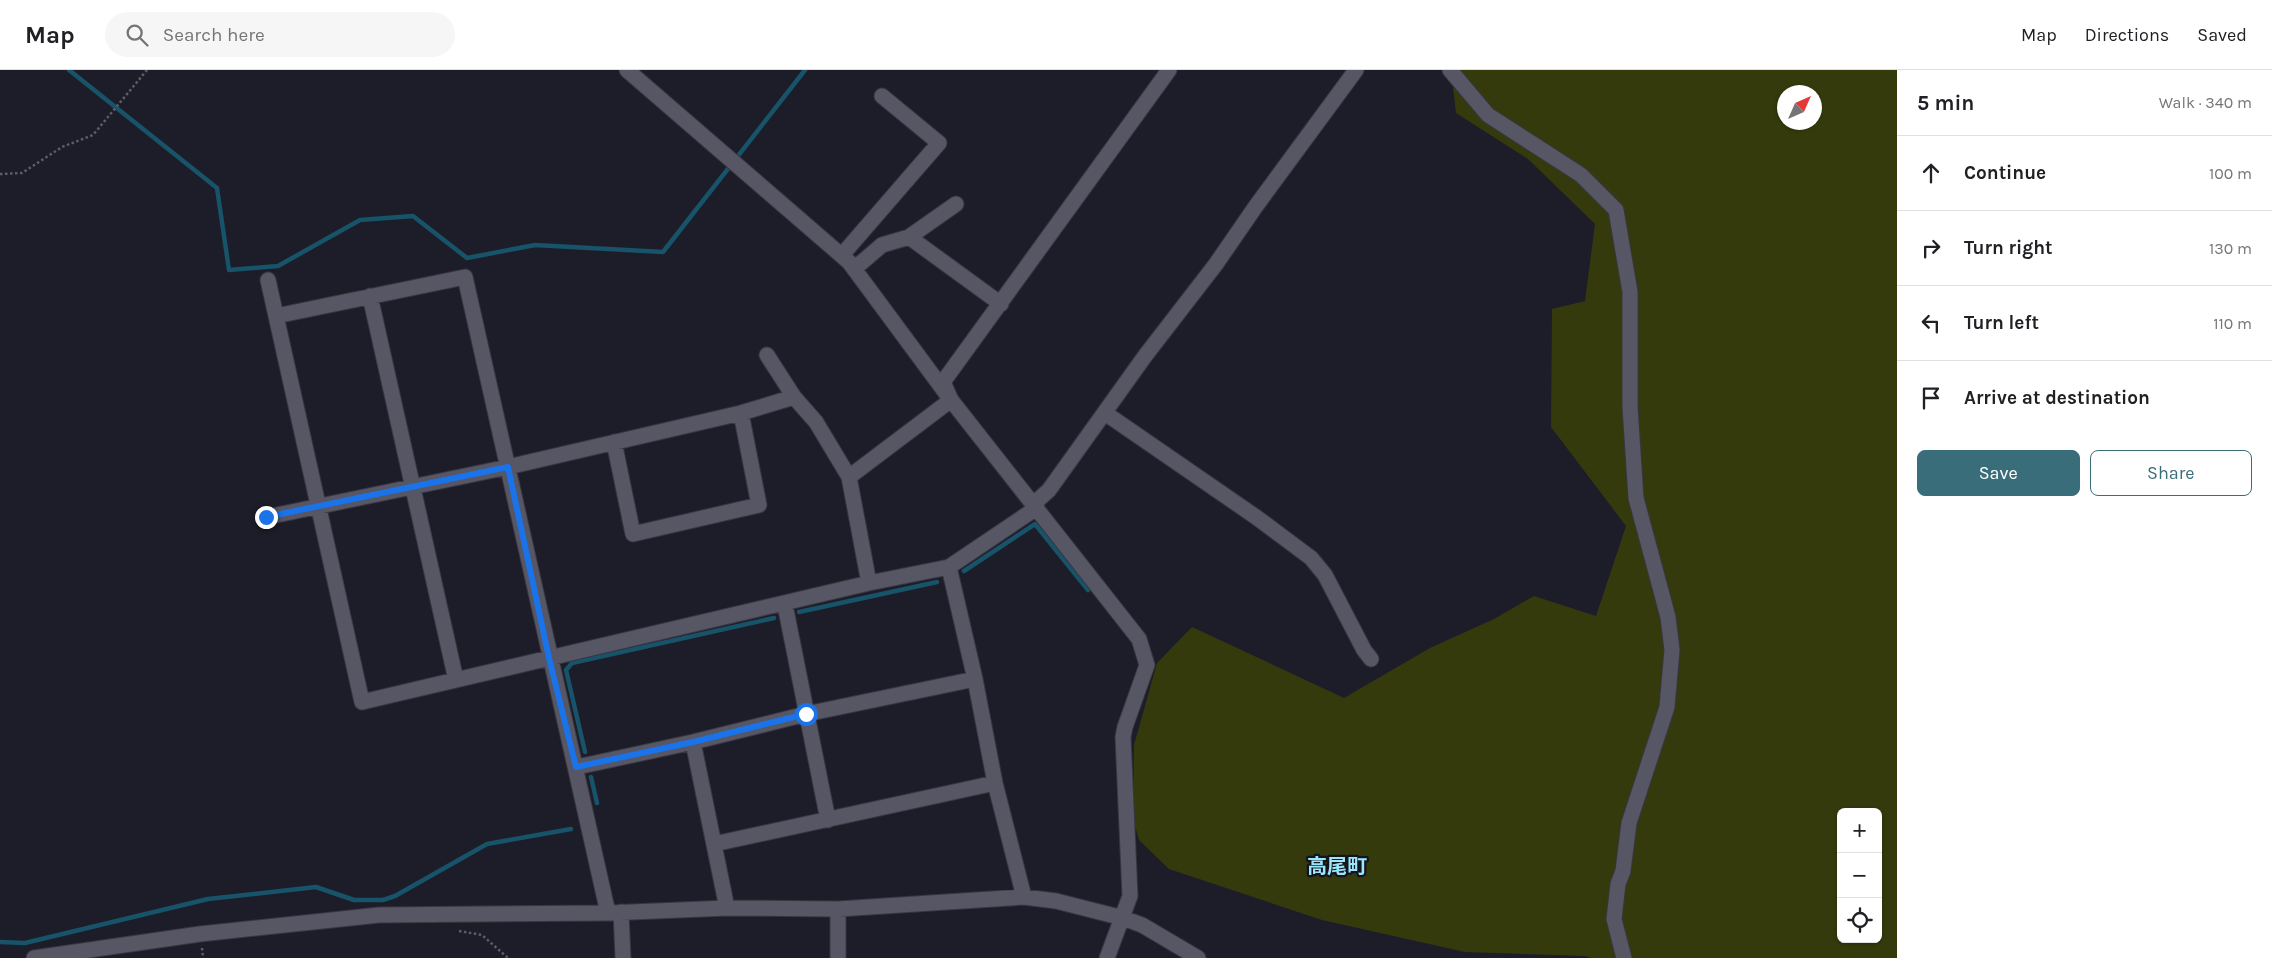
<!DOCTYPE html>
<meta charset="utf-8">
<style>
:root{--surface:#fff;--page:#f6f6f6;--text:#202124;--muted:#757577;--line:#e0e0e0;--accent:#396d7a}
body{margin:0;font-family:Karla,"Noto Sans JP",sans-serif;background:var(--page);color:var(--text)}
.controls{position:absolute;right:15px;bottom:15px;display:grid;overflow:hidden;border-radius:8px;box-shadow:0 1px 4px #0004}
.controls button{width:45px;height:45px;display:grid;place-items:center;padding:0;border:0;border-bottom:1px solid var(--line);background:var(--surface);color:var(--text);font:25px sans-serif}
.compass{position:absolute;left:1777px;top:15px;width:45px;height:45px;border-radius:50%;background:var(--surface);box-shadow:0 1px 4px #0004;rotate:45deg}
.stop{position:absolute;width:15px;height:15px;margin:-11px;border:4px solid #1a73e8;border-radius:50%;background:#fff}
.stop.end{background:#1a73e8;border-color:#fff;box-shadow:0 1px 5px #0008}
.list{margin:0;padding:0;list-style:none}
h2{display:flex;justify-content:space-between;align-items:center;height:65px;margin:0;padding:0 20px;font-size:21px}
h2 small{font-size:16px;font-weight:400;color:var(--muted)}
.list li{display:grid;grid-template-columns:32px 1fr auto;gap:15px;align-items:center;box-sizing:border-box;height:75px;padding:0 20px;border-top:1px solid var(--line)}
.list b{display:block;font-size:19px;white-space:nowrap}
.list em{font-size:16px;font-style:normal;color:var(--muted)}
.actions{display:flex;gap:10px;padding:15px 20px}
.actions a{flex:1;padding:11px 0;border:1px solid var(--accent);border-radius:8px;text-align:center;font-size:18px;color:var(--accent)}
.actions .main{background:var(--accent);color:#fff}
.icon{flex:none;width:28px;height:28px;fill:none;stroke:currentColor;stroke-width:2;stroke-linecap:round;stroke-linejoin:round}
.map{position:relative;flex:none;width:1897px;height:888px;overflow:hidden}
header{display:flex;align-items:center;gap:30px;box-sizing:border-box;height:70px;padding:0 25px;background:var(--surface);border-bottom:1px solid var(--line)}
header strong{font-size:24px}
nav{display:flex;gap:28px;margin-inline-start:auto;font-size:18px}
.search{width:350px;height:45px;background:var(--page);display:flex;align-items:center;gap:12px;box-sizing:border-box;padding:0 18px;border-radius:28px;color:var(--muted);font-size:19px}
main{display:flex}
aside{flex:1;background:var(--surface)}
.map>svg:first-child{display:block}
.green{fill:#353a0d;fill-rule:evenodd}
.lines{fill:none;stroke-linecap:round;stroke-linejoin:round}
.stream{stroke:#175369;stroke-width:4.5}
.minor-casing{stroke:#383741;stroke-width:17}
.path{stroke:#5d5d68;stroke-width:2.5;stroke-dasharray:2.5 2.5;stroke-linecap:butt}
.minor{stroke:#565664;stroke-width:15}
.route{stroke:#1a73e8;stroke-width:6}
.labels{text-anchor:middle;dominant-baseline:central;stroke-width:4.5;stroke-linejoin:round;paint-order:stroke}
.quarter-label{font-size:20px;font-weight:bold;fill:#9ae6fb;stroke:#14141f}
</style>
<header>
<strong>Map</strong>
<div class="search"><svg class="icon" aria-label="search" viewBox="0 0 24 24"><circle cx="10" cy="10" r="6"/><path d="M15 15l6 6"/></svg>Search here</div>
<nav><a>Map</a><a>Directions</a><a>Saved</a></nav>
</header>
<main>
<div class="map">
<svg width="1897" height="888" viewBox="0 0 1897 888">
<rect width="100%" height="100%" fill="#1d1d29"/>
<path class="green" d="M1451 0H1897V888H1591L1585 886 1465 882 1322 850 1169 799 1139 770 1133 749 1134 675 1157 593 1192 557 1344 628 1430 578 1494 549 1534 526 1596 546 1626 456 1551 357 1552 239 1585 231 1595 154 1528 89 1456 43ZM1784 22H1814V52H1784ZM1841 742H1878V869H1841Z"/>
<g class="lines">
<path class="stream" d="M69 0 217 118 229 200 278 196 360 150 413 146 467 188 535 175 663 182 805 0
M964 501 1035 454 1088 520
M799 542 937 512
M585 682 566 600 572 593 774 548
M591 707 597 733
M0 872 25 873 208 829 316 817 354 830H383L395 826 487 774 571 759"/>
<defs>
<path id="minor" d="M627 0 849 192 951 330 1139 569 1147 595 1125 657 1123 667 1130 826 1107 888
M1450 0 1488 45 1581 105 1616 140 1630 222V337L1636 428 1668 547 1672 580 1667 637 1629 753 1623 801 1618 814 1614 849 1624 888
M909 167 956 134
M842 185 939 73 882 26
M854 199 882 175 909 167 1001 234
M268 210 362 632 869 513 949 497 1035 439 1038 430 1049 420 1145 286 1216 194 1256 136 1356 0
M370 226 456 610
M276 246 465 207 608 843
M767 285 794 327 816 352 849 407
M1105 343 1256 447 1311 488 1325 505 1364 580 1371 589
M614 372 633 464 759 435 741 343
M267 447 508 397 741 343 794 327
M949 497 975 609 995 713 1024 827
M869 513 849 407 951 330 943 312 1169 0
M785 535 828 750
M693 672 727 838
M577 697 693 672 806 644 975 609
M714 774 995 713
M838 839V888
M621 842 623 888
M34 888 200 864 379 845 608 843 727 838 838 839 1024 827 1056 831 1123 848 1142 855 1198 888"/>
</defs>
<use href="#minor" class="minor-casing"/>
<path class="path" d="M0 104 22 103 62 77 93 65 147 0
M459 861 482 865 508 888
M202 878 203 888"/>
<use href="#minor" class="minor"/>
</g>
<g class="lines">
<path class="route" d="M266 447 508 397 549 588 576 697 693 672 806 644"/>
</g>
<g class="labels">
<g class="quarter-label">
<text x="1337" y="796">高尾町</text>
</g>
</g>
</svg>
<div class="controls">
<button>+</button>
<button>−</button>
<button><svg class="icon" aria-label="locate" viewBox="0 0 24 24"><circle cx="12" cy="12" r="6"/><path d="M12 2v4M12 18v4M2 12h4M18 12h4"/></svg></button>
</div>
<svg class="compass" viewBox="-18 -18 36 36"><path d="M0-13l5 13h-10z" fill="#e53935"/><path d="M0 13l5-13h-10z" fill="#757577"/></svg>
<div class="stop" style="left:806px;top:644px"></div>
<div class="stop end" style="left:266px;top:447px"></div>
</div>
<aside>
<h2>5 min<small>Walk · 340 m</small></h2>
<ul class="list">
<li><svg class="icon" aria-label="ahead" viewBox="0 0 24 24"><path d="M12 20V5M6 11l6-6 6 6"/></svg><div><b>Continue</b></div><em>100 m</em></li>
<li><svg class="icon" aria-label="right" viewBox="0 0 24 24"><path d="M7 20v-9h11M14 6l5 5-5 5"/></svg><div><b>Turn right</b></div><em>130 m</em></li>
<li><svg class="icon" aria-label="left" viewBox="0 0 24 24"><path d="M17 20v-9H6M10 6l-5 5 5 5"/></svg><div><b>Turn left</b></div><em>110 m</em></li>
<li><svg class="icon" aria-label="arrive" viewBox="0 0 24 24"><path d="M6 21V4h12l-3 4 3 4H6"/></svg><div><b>Arrive at destination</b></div></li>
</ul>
<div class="actions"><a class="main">Save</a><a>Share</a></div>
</aside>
</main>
